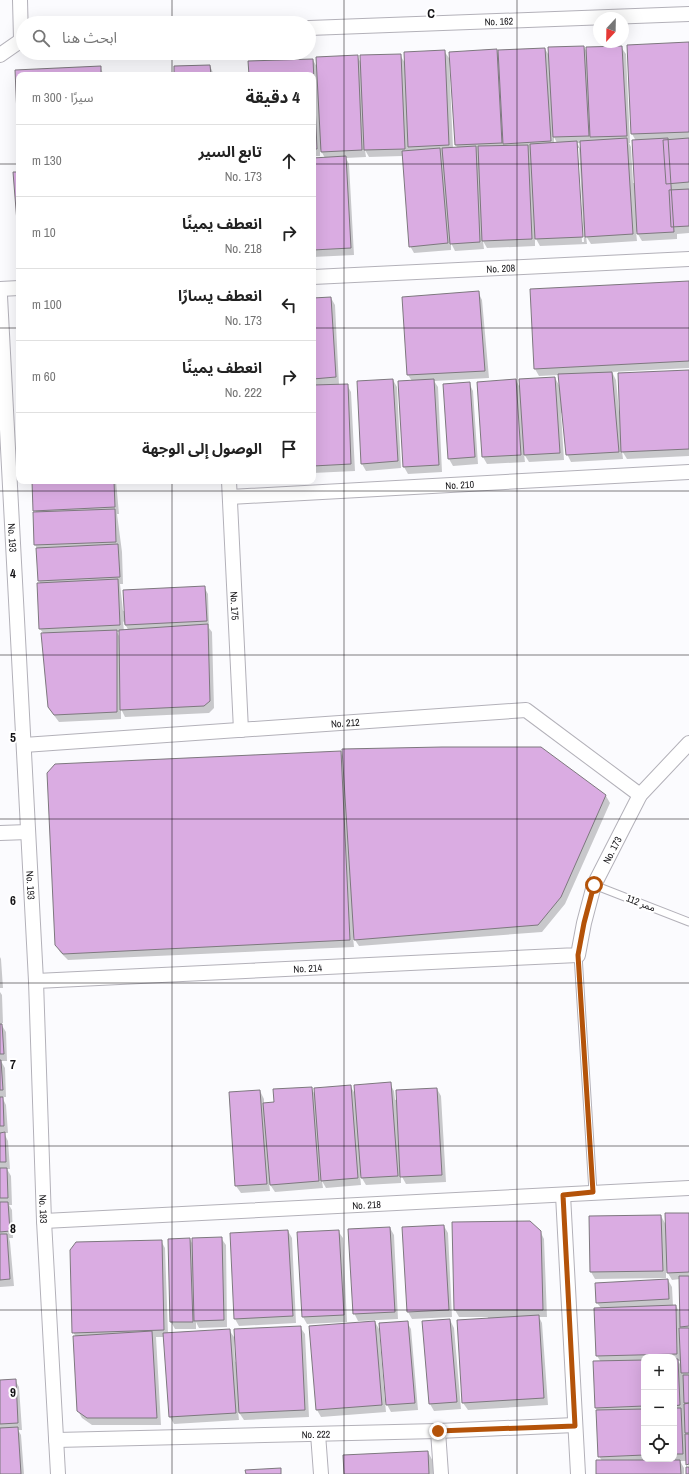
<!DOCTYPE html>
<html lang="ar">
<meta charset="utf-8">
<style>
:root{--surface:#fff;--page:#f2f2f2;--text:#222;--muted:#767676;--line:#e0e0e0}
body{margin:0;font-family:"Archivo Narrow","Noto Sans Arabic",sans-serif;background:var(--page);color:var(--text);direction:rtl}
.controls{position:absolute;right:12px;bottom:12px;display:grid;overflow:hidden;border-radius:8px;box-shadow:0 4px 16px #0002}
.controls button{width:36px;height:36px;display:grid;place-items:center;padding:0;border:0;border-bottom:1px solid var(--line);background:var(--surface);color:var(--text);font:20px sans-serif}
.compass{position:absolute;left:593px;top:12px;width:36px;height:36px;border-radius:50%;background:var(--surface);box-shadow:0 4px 16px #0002;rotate:202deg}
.stop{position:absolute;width:12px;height:12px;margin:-9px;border:3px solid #b45309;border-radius:50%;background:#fff}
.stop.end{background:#b45309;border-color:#fff;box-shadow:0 1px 4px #0008}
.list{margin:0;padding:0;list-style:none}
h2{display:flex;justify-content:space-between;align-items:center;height:52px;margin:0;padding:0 16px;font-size:17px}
h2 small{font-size:13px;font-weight:400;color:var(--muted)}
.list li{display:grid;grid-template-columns:26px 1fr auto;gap:12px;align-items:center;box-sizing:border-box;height:72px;padding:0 16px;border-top:1px solid var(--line)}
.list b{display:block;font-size:15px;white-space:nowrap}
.list p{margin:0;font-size:13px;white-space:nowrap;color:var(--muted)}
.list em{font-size:13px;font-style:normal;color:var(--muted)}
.icon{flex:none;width:22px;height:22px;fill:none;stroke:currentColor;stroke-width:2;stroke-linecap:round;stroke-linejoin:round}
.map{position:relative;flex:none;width:689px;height:1474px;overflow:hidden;direction:ltr}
.search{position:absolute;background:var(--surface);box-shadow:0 4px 16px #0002;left:16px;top:16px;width:300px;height:44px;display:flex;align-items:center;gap:10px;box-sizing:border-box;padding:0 14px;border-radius:22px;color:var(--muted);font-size:15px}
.panel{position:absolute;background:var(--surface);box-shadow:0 4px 16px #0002;left:16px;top:72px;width:300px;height:412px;border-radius:8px;direction:rtl}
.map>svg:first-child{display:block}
.shadow{fill:#0003;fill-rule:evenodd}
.building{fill:#daace2;stroke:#7d787e}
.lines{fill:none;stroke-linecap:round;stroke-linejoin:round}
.service-casing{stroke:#b3b1b9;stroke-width:9}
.minor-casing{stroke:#b3b1b9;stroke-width:16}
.service{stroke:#fff;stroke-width:7}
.minor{stroke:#fff;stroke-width:14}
.route{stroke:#b45309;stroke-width:5}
.grid{fill:none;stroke:#151417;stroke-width:1;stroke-opacity:0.55}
.labels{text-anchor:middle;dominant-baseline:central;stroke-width:4;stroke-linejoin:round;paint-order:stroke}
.street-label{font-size:10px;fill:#151417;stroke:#fff}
.grid-label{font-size:13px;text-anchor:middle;font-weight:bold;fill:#151417;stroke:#fff;stroke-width:4;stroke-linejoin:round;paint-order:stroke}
</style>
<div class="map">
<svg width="689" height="1474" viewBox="0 0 689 1474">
<rect width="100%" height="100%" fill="#fbfbfe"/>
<path class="shadow" d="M689 43V233L677 234V239L642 241 636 231 637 241 591 244 586 236 587 244 540 246 535 237V246L487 248 483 241 484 249 455 251 451 243V250L414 253 410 246 403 156 369 157 365 150 366 157 346 158 349 164 354 255 313 257V159L325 158 320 149V156H313V75H250L313 60 318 69 357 56 361 63 400 55 405 63 444 51 449 58 453 148H457L456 145 450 53 496 50 499 55 545 49 550 57 584 47 587 52 621 47 626 54 630 143H629L631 147 633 183H635L636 141 632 134ZM554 137 557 143H554ZM577 143H581V150ZM577 148H579L584 242H582Z
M210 66 214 75H175Z
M100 67 104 75H19V137L16 71Z
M689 282V368L612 372 616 380 619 412 689 371V456L627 459 622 451 623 459 571 462 567 454 563 412 561 413 564 460 529 462 524 454 525 462 487 464 483 457 478 383 516 380 520 388 555 378 560 387 559 375 539 376 535 369Z
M478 292 482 300 489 378 434 381 438 387 442 472 408 474 404 467 412 381 408 375Z
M331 298 335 305 339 385H347L351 392 355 471 313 473V299Z
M393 380 397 387 401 468 366 471 362 464Z
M469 383 473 391 478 464 453 466 449 459Z
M33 481H116L119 514H117L122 552 123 584H120L123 611 204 587 208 594 209 628 212 632 214 708 209 713 125 717 121 709V719L59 722 53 714 48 707 44 634 40 629 41 584 39 581 37 548 35 545 36 513ZM123 621 129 631H124ZM117 632H120V638Z
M340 752 344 759 606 796 610 803 565 904 542 932 359 946 353 937 354 947 68 960 60 952 56 945Z
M0 957 1 959 3 988H0Z
M0 992 2 995 3 1023 1 1024 6 1032 7 1061H1L5 1068 6 1097H2L6 1105 8 1133H4L8 1141 10 1169H7L11 1176 12 1205H9L12 1210 13 1238H9L10 1242 14 1286 0 1287Z
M390 1084 394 1091 395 1100 437 1089 441 1096 446 1182 406 1184 401 1175V1183L366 1185 360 1175 361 1185 326 1188 322 1181 323 1188 275 1192 269 1183 270 1191 241 1193 236 1186 230 1093 260 1091 264 1099V1104L275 1103 311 1088 316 1096 350 1086 356 1095Z
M689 1214V1467L687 1461H680L684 1468V1474H597L602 1461 599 1456 597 1411 596 1408 601 1362 597 1356 601 1308 597 1303 668 1280 672 1287 673 1306H676L681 1315 680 1279 672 1280 666 1270V1278L595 1279 591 1272 661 1216 666 1225ZM644 1357H674V1459H644ZM678 1361H682V1367Z
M444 1226 448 1233 452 1317 412 1319 408 1312Z
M390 1228 394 1235 398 1319 358 1321 354 1313Z
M288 1231 292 1238 296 1323 239 1326 235 1319Z
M338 1231 343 1238 347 1322 307 1324 303 1317Z
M540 1231 544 1239 547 1317H539L542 1323 548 1405 468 1410 463 1403 488 1317H459L455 1310Z
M221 1238 226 1245 227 1327 199 1328 196 1322V1329H175L171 1322 190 1239 193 1245Z
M161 1241 165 1248 168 1334 229 1330 234 1337 235 1362 300 1327 305 1334 309 1417 244 1420 238 1411 239 1420 174 1424 170 1417 165 1337H156L161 1425H92L82 1418 78 1411 76 1337 73 1332Z
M450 1320 454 1328 461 1409 434 1411 430 1404Z
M375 1322 379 1329 385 1400H387L407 1322 411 1329 418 1410 391 1412 385 1401 386 1412 321 1417 317 1410 310 1327Z
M15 1380 19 1387 22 1430H18L21 1435 24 1474H0V1381Z
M428 1452 436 1467V1474H345Z"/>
<path class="building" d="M689 42V132L631 134 627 45Z
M584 46 589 136 553 137 548 47Z
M622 46 627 136 590 137 586 47Z
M545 48 551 141 503 144 498 50Z
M497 49 502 143 455 145 449 52Z
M445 50 449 145 408 147 404 52Z
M401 54 405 149 364 150 360 55Z
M358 55 362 150 321 152 316 57Z
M313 59 317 149H313V75H249L248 61Z
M210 65 211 75H174V66Z
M101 66V75H19V160L15 70Z
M627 138 633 234 585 237 580 141Z
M668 138 674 232 637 234 632 140Z
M689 138V182L666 184 663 140Z
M577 141 583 237 535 239 530 144Z
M528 145 532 239 482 241 478 146Z
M476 146 480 242 450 244 442 148Z
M440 148 448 243 409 247 402 151Z
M346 156 351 248 313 250V158Z
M13 172H19V247Z
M689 189V226L671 227 669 190Z
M689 281V361L534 369 530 289Z
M479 291 485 371 407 375 402 297Z
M331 297 336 377 313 379V298Z
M689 370V449L621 452 618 373Z
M612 372 619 452 566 455 558 374Z
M555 377 560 453 524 455 519 379Z
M393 379 398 461 361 464 357 381Z
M434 379 439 465 403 467 398 381Z
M516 379 521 455 482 457 477 382Z
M470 382 475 457 448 459 443 384Z
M348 384 351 464 313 466V385Z
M32 481H114L115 507 33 511Z
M115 509 116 542 34 545 33 512Z
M118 544 120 577 38 581 36 548Z
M118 579 120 625 39 629 37 583Z
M205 586 207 621 125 625 123 590Z
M208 624 210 701 204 706 120 710 119 630Z
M117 630V712L54 715 48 707 41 633Z
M442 747H541L606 795 561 897 538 925 354 940 342 749Z
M341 751 350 940 63 954 55 945 47 773 55 764Z
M0 1024H2L4 1054H0Z
M0 1060H1L3 1090H0Z
M391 1082 398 1176 361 1178 354 1085Z
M351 1085 358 1178 321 1181 314 1088Z
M312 1087 319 1181 270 1185 263 1103 274 1102 273 1089Z
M437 1088 442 1175 400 1177 396 1090Z
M260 1090 267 1184 235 1186 229 1092Z
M0 1097H3L4 1126H0Z
M5 1132 6 1162H0V1133Z
M0 1168H7L8 1198H0Z
M0 1202H8L10 1231 0 1232Z
M665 1213H689V1272L667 1273Z
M661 1215 663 1271 590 1272 589 1216Z
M530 1221 541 1231 543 1310H454L452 1222Z
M444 1225 449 1310 407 1312 402 1227Z
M390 1227 395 1312 353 1314 348 1229Z
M288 1230 293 1316 234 1319 230 1233Z
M339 1230 344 1315 302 1317 297 1232Z
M0 1234H7L10 1279 0 1280Z
M222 1237 224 1320 194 1321 192 1238Z
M190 1238 193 1322H170L168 1239Z
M162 1240 164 1330 72 1333 70 1250 76 1242Z
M679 1276H689V1326L680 1327Z
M668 1279 669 1299 596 1303 595 1283Z
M676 1305 677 1354 596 1356 594 1308Z
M539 1315 544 1398 462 1403 457 1320Z
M450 1319 457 1402 429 1404 422 1321Z
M375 1321 382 1405 316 1410 309 1326Z
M408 1321 415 1403 386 1405 379 1323Z
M301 1326 305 1410 239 1413 234 1329Z
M679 1328H689V1373H681Z
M230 1329 236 1413 169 1417 163 1333Z
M152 1331 157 1418H87L77 1411 73 1336Z
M674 1359H678L680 1405 674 1406Z
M644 1360V1406L595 1408 593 1361Z
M683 1375H689V1403H684Z
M16 1379 18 1423 0 1424V1380Z
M689 1403V1433H685L684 1404Z
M674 1408H681L683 1454H674Z
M644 1409V1455L598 1457 596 1410Z
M18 1427 21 1474H0V1428Z
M685 1434H689V1464L686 1465Z
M428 1451 429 1474H344L343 1455Z
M596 1460H680L681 1474H596Z
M686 1467H689V1474H686Z
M281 1468V1474H246L245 1470Z"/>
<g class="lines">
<defs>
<path id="service" d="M594 885 689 922
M578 955 593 1192"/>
<g id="minor">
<path d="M20 0 21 39"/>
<path id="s1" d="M309 28 689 14"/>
<path d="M0 55 23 39"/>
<path id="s2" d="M313 277 689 259"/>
<path d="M0 289 19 288"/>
<path id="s3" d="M0 296 36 981 44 1221 58 1474"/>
<path id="s4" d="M229 481 241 730"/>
<path id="s5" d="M230 497 689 472"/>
<path id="s6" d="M24 745 526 710 640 795"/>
<path d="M0 833 28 832"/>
<path id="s7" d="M36 981 578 955 584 923 594 885 640 795 689 743"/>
<path d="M563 1195 578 1474"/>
<path id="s8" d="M44 1221 689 1188"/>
<path d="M438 1431 441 1474"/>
<path d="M318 1434 321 1474"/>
<path id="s9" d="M56 1440 438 1431 575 1425"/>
</g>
</defs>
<use href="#service" class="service-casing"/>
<use href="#minor" class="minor-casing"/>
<use href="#service" class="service"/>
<use href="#minor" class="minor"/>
</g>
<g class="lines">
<path class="route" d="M438 1431 575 1426 563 1195 593 1192 578 955 584 923 594 885"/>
</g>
<path class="grid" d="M172 0V23M344 0V1474M517 0V1474M172 53V75M0 164H19M313 164H689M0 328H19M313 328H689M172 481V1474M0 491H689M0 655H689M0 819H689M0 983H689M0 1146H689M0 1310H689"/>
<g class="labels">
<g class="street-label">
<text stroke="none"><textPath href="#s1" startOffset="190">No. 162</textPath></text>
<text stroke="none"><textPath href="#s2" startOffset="188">No. 208</textPath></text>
<text stroke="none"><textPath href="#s5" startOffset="230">No. 210</textPath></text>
<text stroke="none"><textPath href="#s3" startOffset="242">No. 193</textPath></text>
<text stroke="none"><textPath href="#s4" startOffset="125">No. 175</textPath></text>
<text stroke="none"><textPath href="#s6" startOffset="322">No. 212</textPath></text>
<text stroke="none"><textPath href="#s7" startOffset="654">No. 173</textPath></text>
<text stroke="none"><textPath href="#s3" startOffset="590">No. 193</textPath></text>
<text transform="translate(641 903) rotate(21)">ممر 112</text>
<text stroke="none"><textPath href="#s7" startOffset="272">No. 214</textPath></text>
<text stroke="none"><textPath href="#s8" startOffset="323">No. 218</textPath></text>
<text stroke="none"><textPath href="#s3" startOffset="914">No. 193</textPath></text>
<text stroke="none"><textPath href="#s9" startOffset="260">No. 222</textPath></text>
</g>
</g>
<g class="grid-label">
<text x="431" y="18">C</text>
<text x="13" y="578">4</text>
<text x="13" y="742">5</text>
<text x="13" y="905">6</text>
<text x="13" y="1069">7</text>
<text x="13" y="1233">8</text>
<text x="13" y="1397">9</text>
</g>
</svg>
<div class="controls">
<button>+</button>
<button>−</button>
<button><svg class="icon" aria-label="locate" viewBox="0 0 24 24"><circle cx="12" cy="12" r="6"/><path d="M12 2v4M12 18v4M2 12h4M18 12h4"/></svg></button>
</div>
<svg class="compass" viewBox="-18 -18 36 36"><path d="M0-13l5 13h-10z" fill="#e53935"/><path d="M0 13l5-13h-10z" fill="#767676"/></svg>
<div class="stop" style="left:594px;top:885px"></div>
<div class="stop end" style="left:438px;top:1431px"></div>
<div class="search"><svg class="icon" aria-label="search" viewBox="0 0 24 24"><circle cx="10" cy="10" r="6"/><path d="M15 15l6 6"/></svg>ابحث هنا</div>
<section class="panel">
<h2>4 دقيقة<small>سيرًا · 300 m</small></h2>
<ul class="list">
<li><svg class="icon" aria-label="ahead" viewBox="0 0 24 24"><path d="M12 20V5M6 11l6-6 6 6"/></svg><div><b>تابع السير</b><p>No. 173</p></div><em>130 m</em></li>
<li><svg class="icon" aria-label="right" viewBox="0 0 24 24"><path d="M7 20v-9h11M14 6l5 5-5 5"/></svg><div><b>انعطف يمينًا</b><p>No. 218</p></div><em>10 m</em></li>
<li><svg class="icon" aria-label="left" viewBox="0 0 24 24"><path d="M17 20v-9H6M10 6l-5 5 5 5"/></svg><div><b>انعطف يسارًا</b><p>No. 173</p></div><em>100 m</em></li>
<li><svg class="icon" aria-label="right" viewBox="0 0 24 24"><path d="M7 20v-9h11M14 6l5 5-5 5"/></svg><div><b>انعطف يمينًا</b><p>No. 222</p></div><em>60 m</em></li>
<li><svg class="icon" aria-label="arrive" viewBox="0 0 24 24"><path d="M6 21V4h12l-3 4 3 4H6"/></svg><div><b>الوصول إلى الوجهة</b></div></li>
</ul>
</section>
</div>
